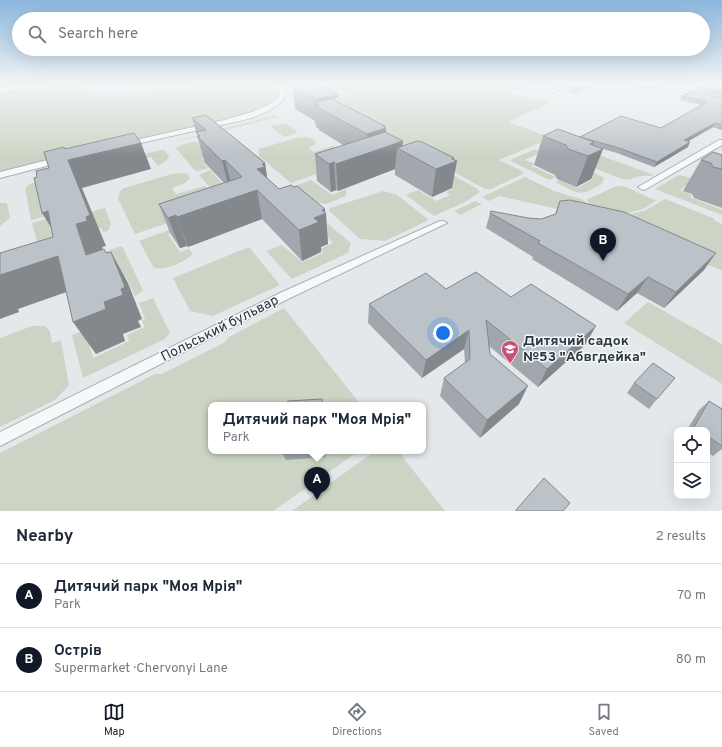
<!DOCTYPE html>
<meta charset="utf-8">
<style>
:root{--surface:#fff;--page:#f6f6f7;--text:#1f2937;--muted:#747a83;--line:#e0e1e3;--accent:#111827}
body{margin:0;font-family:Overpass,sans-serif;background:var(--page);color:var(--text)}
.controls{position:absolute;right:12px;bottom:12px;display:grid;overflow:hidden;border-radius:8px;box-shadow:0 4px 16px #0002}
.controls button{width:36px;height:36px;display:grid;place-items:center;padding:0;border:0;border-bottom:1px solid var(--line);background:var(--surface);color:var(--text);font:20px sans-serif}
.you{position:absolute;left:443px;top:333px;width:14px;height:14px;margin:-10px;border:3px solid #fff;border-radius:50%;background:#1a73e8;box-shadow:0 0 0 6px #1a73e833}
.badge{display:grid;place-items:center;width:26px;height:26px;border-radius:50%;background:var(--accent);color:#fff;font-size:13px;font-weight:700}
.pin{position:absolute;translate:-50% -33px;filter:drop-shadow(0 1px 2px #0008)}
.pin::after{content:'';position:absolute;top:21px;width:14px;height:12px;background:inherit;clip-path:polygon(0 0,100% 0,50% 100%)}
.popup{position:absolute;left:208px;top:402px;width:218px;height:52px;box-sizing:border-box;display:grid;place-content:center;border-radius:8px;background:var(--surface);filter:drop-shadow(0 1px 3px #0005);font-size:13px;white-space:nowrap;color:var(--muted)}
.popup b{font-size:15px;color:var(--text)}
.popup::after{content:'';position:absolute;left:50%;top:100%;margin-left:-8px;border:8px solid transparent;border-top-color:var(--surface)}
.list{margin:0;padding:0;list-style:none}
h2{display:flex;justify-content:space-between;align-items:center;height:52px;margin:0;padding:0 16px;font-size:17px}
h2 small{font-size:13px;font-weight:400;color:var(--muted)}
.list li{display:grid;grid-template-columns:26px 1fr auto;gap:12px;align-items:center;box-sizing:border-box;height:64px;padding:0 16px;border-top:1px solid var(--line)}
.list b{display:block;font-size:15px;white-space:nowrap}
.list p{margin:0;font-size:13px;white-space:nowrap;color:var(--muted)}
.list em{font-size:13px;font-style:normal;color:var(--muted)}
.icon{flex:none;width:22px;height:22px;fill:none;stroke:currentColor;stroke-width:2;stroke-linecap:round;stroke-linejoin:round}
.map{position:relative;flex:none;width:722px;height:511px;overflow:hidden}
.search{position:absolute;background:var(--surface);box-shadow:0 4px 16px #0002;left:12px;right:12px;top:12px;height:44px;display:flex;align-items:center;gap:10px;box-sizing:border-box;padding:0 14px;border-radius:22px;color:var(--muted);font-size:15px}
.sheet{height:180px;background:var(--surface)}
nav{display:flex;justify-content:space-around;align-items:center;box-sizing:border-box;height:56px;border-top:1px solid var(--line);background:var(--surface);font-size:11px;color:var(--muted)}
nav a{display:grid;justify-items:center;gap:2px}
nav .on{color:var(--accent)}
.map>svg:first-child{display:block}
.green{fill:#ccd5c5}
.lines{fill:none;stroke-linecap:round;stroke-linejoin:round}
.pedestrian-casing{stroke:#a9b0b5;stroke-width:2}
.minor-casing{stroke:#a9b0b5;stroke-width:2}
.pedestrian{fill:#f7f8fa;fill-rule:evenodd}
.minor{fill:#f7f8fa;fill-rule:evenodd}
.wall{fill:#a1a7ac}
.shaded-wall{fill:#83888c}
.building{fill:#bbc2c8;stroke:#83888c}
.labels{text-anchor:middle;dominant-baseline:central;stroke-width:3;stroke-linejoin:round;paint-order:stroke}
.near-street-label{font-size:14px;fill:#2c3943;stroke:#f4f7f8}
.near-poi-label{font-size:14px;font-weight:bold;fill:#2c3943;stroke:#f4f7f8;text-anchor:start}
</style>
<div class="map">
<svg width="722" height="511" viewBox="0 0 722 511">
<rect width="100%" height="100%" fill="#e4e8eb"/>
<path class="green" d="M49 85H84L87 95C122 95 154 93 188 87L191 85H271L282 97 278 102 250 115 0 176V90Z
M305 85H529L510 93 551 102 508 122 561 141 546 140 499 160 522 171 523 174 491 189H485L342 111 328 101 349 95 341 90 332 92Z
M276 115V118H274L180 141 173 142Z
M285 123 296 130 297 133 284 137 270 126Z
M306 137 311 138 316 142 315 145 308 148 314 152 333 146 347 155 339 166 291 183 259 156V149L296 138Z
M196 141 211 155 202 158 206 162 203 163 208 168 198 171 194 170 176 148 181 145Z
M577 147 654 175C649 177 646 175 641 176 633 177 631 181 622 179L568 158Z
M161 150H164L169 156 167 160 158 166 151 157 138 160 135 156Z
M533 150H539V153L525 160 535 164 532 166 556 177 549 180 511 161 512 159Z
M578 166 603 177 604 180 601 182 603 183C578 198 580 194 555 182L559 180 577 188 593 179 585 176Z
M210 170 232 194 217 195 199 175Z
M184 173 188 174 190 178 185 183 172 188 176 194 205 186 214 196 218 206 135 234 118 199 120 191 124 188 172 174Z
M451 174 476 188 480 192 467 201 434 216 406 195 418 190 436 201 450 195 446 192 453 189 450 187Z
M679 175 695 179 680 190 692 195 690 197 722 210V215L655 189Z
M525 177 554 191 584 200 587 204 580 214 499 196 489 201 482 197Z
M41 180 50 215 31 220 25 188 30 184Z
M311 180 332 195 346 189V196L326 204 319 203 314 201 295 186Z
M617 186C632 186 642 197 657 200L643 209 605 219 586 200Z
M383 191 397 195 429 220 385 241 360 239 329 211 330 208Z
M665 199 713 218 717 222 722 224V271L608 220 646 210Z
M475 201 482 204 460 215 454 211Z
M0 203H7L10 218 0 226Z
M105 208 111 224 108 231 103 232 101 228 97 230 90 212Z
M51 218 61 250 41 257 32 223Z
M327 223 351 243 348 253 292 279 266 251 282 245 302 262 323 253V252L320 249 333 243 318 228 319 227Z
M183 225 185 228 168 234 180 252 189 249 193 254C183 263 167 270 154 268L139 241Z
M122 246 143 290 139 294 135 296 126 277 107 285 96 255Z
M249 247 280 285 213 316 190 311 173 278Z
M153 298 170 333 165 339 83 378 72 335 85 330 93 358 129 341 127 335 145 327 142 321 145 319 139 303Z
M648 302 722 344V384L624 323Z
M284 308 361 405H211V451H359L273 511H0V453L155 374H162L225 342 229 337Z
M32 326H45L50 331 52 343 61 340 69 385 55 400 0 427V338Z
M375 451H398L445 511H292Z"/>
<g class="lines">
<defs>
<path id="pedestrian" d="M440 221H443L447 223 288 299 0 446V432L280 293Z"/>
<path id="minor" d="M33 85H52L49 87 0 92V88Z
M278 85H284C289 93 284 100 277 105 261 118 236 122 216 126 185 133 154 140 123 147L119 145 123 143 224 120 252 112 272 103 279 97 280 91Z
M563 85H571L553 93 548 92Z
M655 85H665L722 98V102Z
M719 140H722V145L646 189 643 190 638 187Z
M63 156 66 157 67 159 66 161 0 178V172Z"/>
</defs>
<use href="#pedestrian" class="pedestrian-casing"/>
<use href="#minor" class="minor-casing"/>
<use href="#pedestrian" class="pedestrian"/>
<use href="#minor" class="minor"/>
</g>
<path class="wall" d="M298 85H318L339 94V97L334 99V100L386 128V132L403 146 454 158 452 188 432 197 395 175V169L338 191 336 190 331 192 317 181 315 154 343 145 319 130V129L316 127 315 121 295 109 293 87 299 85Z
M546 85H560L554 88Z
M568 85H597L574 93 564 90 565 86Z
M628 85H656L655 87 648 90Z
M722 85V96L697 91 699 87Z
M682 96 722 98V129L721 130 713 127 688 141V147L654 167 617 153 603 149 591 179 576 187 557 179 555 175 534 165 543 136 580 137 661 128 702 105 680 100Z
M192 118 265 163 267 178 279 189 325 212 328 244 321 247V252L302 261 262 219 188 247 187 246 180 248 170 233 159 204 224 183 205 163Z
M722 155V208L694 198 692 194 683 191 701 160Z
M560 201 704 270 664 308 637 293 617 311 532 259 533 257 486 228 490 213 528 218 541 219 555 214Z
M446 289 511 297 585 345 538 387 489 346 490 354 519 404 480 438 440 396 444 378 465 363 464 349 422 378 368 323 369 304Z
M634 383 657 399 649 409 627 393Z
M709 401 722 409V449L713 456 707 452V430H687L699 410Z
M281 451H325V457L286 460Z"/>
<path class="shaded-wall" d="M555 85H560L554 88Z
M587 85H597L574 93 575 89Z
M653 85H656L655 87 648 90 650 86Z
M339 94V97L334 99 335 116 317 105 316 99Z
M715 123 713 127 682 145 684 140Z
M383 126H385V129L386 128 385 147 403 141 402 151 397 148 395 169 338 191 336 164 367 153V134Z
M594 142 589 156 603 149 591 179 576 187 588 156 590 144Z
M690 142 688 147 654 167 657 162Z
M141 143 151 169 82 188 106 246 102 247 104 252 86 255 76 224 68 160Z
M454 158V162L457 161 452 188 432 197 436 169Z
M225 160 232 187 229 188 222 161Z
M334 162 336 190 331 192 329 164Z
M265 163 269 191 257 169 262 164Z
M257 190 262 219 188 247 177 217Z
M325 209V214L326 213 328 244 321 247V252L302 261 299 230 314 218 322 210Z
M48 211 61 243 42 213Z
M176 215 187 246 180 248 168 218Z
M111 252 128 283 142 319 138 321 141 327 123 334 125 341 96 354 73 322 104 302 121 289Z
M716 253 704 270 664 308 676 292Z
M58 256 78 288 18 309 19 312 0 319V275Z
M648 277 637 293 617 311 628 294Z
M596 326 585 345 538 387 547 369Z
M469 330 464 349 422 378 426 360Z
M528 386 519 404 480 438 487 420Z"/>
<path class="building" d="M302 85H316L334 95 316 99 293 87Z
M316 85H318L339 94 334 95Z
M568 85H587L575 89 565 86Z
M644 85H653L650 86Z
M704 85H722V92L699 87Z
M691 91 722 98V125L715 123 684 140 690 142 657 162 619 148 580 137 621 116 661 128 707 102 682 96Z
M332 99 385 126H383L386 128 367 134 317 107 319 106 314 103Z
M206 115 265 163 262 164 265 167 257 169 279 189 291 185 294 187 297 186 325 209 322 210 326 213 314 218 319 222 299 230 257 190 177 217 176 215 168 218 159 204 242 177 225 160 222 161 198 137 200 136 196 132 206 130 192 118Z
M558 129 594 142 590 144 603 149 588 156 568 149 566 145 543 136Z
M385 132 403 141 336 164 334 162 329 164 315 154Z
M134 133 141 143 68 160 90 215 86 217 87 221 76 224 86 255 104 249 106 253 111 252 125 287 121 289 123 295 104 302 106 309 73 322 58 256 0 275V253L53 237 48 211 42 213 34 178 37 177 36 171 49 168 44 152 64 147 65 149Z
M417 141 422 142 454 158 452 159 457 161 436 169 397 148Z
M713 152 722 155V169L713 167 711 163 701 160Z
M570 200 624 212 716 253 676 292 648 277 628 294 538 243 540 241 490 213 491 211 528 218 541 219 556 214 560 201Z
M476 272 511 297 531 284 596 326 547 369 486 320 490 354 528 386 487 420 444 378 470 359 469 330 426 360 369 304 426 273 446 289Z
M653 363 675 378 657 399 634 383Z
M322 399V405H285L288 401Z
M709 401 722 409V446L707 436V430H698L694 427Z
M544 478 570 503 563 511H516V510Z"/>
<linearGradient id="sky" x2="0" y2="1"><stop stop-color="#8bb7dc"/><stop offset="0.54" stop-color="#f3f5f6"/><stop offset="1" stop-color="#f3f5f6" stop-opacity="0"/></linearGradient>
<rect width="722" height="156" fill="url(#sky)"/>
<defs>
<symbol id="school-pin" viewBox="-11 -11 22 30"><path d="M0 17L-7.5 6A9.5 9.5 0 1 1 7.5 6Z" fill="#cb4e77" stroke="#f4f7f8"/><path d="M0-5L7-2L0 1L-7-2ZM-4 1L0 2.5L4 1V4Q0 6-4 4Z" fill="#fff"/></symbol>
</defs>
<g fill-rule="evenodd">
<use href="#school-pin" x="500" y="339" width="20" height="27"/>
</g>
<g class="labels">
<g class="near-street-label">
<text transform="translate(220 329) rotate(-27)">Польський бульвар</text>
</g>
<g class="near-poi-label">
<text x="523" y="341">Дитячий садок<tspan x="523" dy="16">№53 "Абвгдейка"</tspan></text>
</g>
</g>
</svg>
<div class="controls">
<button><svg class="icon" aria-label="locate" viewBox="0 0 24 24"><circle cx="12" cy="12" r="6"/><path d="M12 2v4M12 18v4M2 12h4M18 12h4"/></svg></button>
<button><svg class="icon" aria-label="layers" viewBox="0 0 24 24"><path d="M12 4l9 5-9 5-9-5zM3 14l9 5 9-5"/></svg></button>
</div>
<div class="you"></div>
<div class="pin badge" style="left:317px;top:500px">A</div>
<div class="popup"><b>Дитячий парк &quot;Моя Мрія&quot;</b>Park</div>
<div class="pin badge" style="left:603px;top:261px">B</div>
<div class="search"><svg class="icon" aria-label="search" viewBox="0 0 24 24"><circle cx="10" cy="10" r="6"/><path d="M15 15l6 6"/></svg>Search here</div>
</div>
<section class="sheet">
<h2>Nearby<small>2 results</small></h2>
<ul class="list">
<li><span class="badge">A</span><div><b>Дитячий парк &quot;Моя Мрія&quot;</b><p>Park</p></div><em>70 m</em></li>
<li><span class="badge">B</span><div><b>Острів</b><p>Supermarket · Chervonyi Lane</p></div><em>80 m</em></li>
</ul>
</section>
<nav>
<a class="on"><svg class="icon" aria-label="map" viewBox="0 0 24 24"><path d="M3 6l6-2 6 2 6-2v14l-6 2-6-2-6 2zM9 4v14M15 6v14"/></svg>Map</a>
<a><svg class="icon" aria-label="directions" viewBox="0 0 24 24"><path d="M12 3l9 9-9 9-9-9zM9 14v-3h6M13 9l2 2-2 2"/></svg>Directions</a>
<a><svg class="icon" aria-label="saved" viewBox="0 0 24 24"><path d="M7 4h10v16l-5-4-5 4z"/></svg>Saved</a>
</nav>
